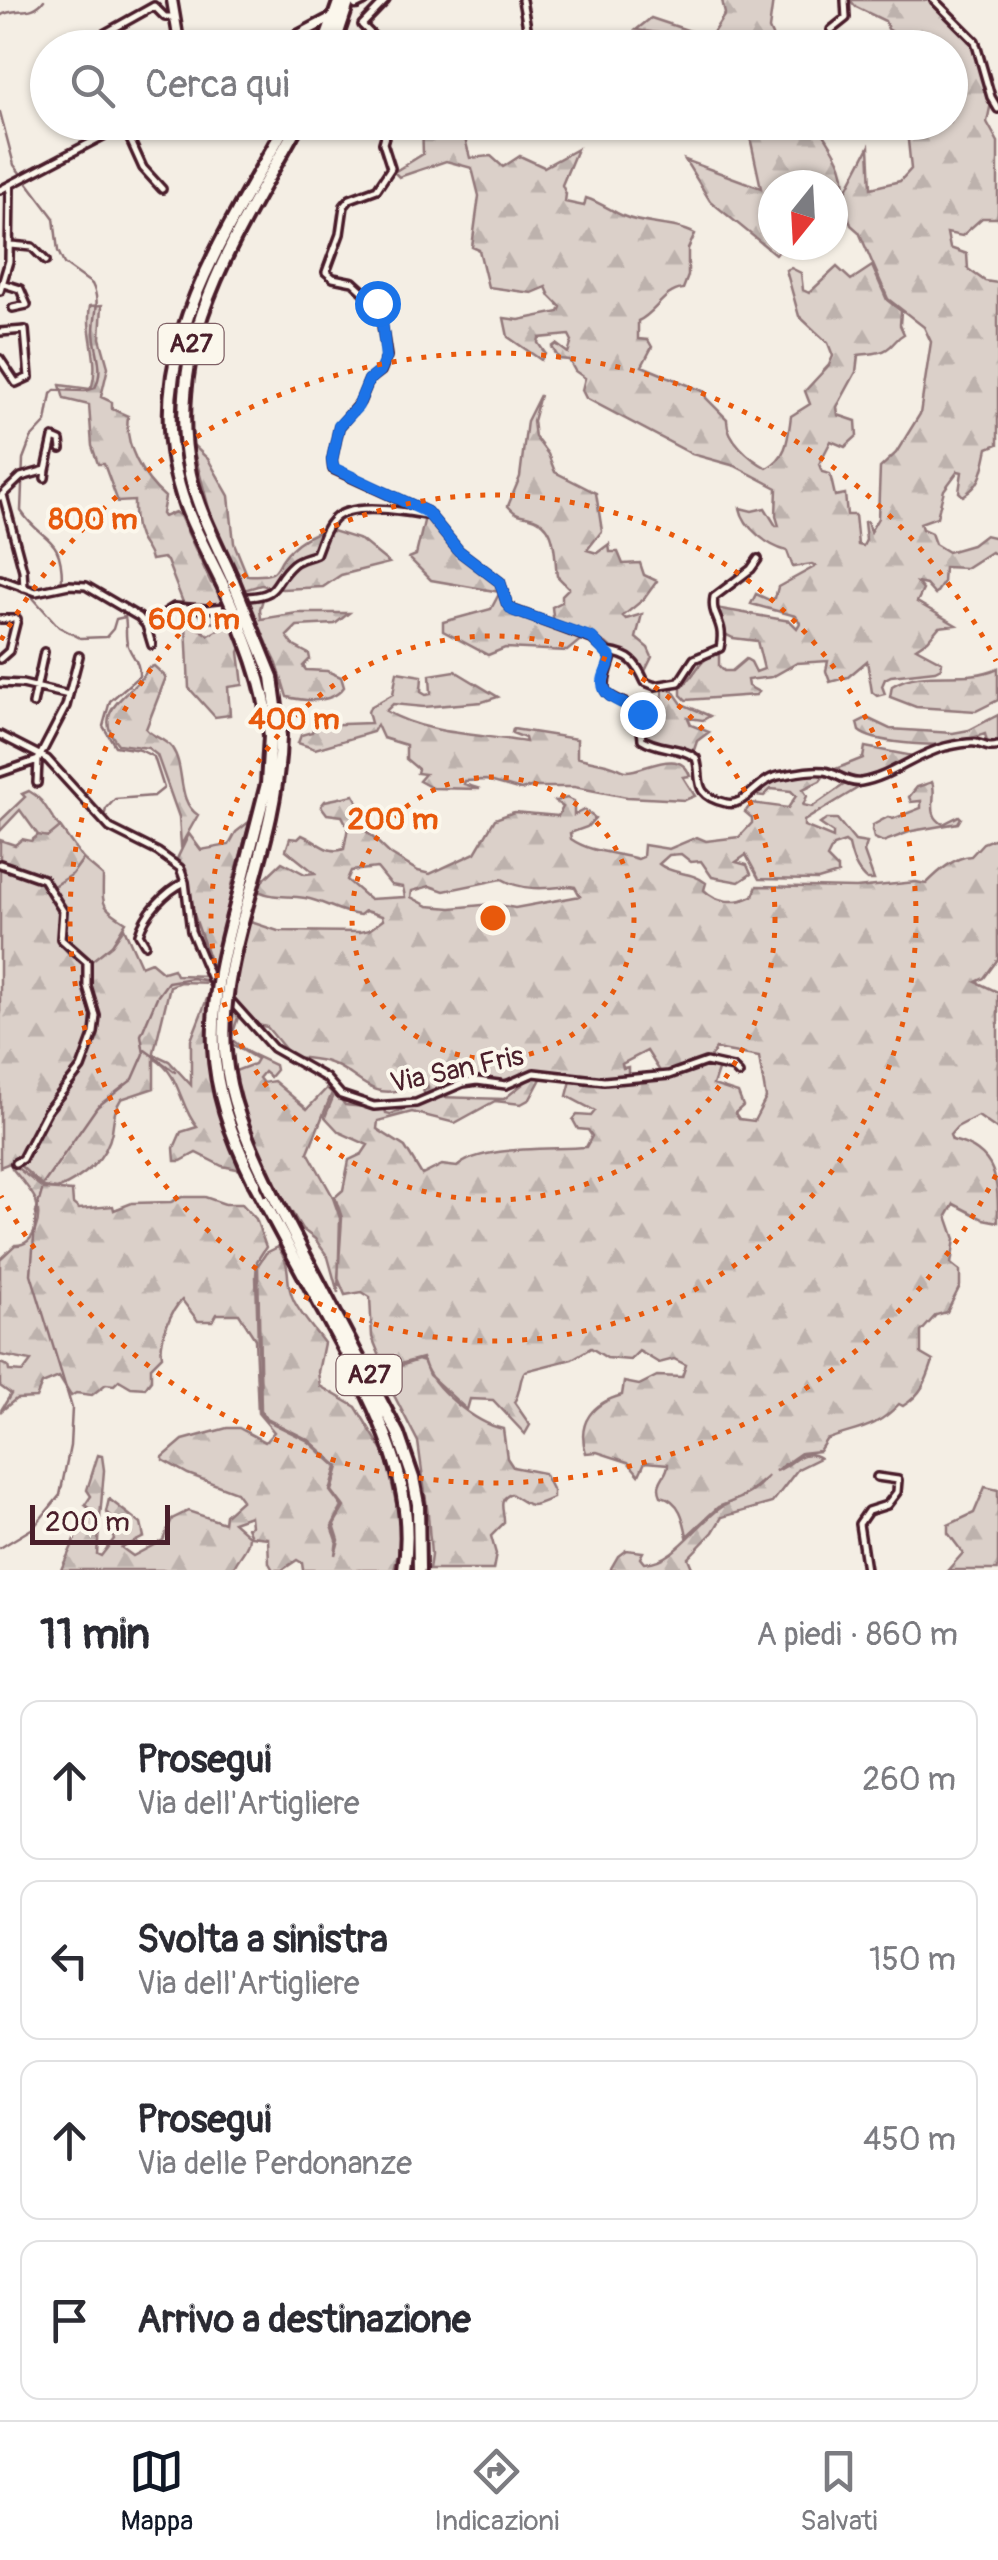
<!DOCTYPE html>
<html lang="it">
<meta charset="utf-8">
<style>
:root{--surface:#fff;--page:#f7f7f7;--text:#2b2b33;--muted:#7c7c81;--line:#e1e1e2;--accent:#111827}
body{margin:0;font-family:Pangolin,sans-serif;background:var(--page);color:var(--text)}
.compass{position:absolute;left:758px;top:170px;width:90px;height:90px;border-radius:50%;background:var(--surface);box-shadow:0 2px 8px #0004;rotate:198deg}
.scale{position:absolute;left:30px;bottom:25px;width:140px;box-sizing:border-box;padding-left:10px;border:5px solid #4a1f2b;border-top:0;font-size:28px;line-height:35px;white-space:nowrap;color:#4a1f2b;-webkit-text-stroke:8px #fbf7ec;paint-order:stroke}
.stop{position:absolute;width:30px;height:30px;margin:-22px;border:8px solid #1a73e8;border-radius:50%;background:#fff}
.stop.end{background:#1a73e8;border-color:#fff;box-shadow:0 2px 10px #0008}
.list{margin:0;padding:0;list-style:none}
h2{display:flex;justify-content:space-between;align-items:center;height:130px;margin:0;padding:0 40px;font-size:42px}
h2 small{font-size:32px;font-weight:400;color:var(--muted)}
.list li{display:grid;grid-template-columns:65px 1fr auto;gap:30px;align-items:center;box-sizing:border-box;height:160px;margin:0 20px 20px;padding:0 20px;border:2px solid var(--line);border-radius:20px}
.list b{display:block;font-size:38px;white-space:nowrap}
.list p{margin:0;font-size:32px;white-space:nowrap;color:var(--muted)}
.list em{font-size:32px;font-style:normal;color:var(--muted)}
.icon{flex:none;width:55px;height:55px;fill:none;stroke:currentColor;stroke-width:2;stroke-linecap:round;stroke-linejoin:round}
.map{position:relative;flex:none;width:998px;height:1570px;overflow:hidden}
.search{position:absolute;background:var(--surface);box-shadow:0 2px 8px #0004;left:30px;right:30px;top:30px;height:110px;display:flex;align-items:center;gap:25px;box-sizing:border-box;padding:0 35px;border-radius:55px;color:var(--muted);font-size:38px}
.sheet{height:850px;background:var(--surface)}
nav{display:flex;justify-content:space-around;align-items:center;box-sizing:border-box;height:140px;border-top:2px solid var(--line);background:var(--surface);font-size:28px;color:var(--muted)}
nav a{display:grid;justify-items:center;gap:5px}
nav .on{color:var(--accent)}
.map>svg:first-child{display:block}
.green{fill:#dbd0c9;stroke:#92787a;stroke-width:2.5}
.forest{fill:url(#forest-firs);stroke:#92787a;stroke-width:2.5;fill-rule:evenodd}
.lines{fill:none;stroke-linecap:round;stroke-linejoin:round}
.stream{stroke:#8d7174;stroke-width:2.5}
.minor-casing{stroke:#4a1f2b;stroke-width:12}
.major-casing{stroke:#4a1f2b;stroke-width:15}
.highway-casing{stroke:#4a1f2b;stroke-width:18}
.minor{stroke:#fbf7ec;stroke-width:5}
.major{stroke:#fbf7ec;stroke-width:8}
.highway{stroke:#fbf7ec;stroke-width:10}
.highway-bridge-casing{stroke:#4a1f2b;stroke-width:18;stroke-linecap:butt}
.highway-bridge{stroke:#fbf7ec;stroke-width:10}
.route{stroke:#1a73e8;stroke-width:12}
.ring{fill:none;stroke:#e8590c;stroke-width:5;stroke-dasharray:5 10}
.labels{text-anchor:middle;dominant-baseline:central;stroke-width:8;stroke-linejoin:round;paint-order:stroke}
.shield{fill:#fbf7ec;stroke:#7f6065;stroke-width:2.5}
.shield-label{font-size:25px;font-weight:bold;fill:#4a1f2b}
.street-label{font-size:28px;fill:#4a1f2b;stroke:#fbf7ec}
.centre{fill:#e8590c;stroke:#fbf7ec;stroke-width:5}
.ring-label{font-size:30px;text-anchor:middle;font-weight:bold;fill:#e8590c;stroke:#fbf7ec;stroke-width:8;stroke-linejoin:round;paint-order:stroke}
</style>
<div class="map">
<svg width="998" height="1570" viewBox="0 0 998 1570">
<defs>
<pattern id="forest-firs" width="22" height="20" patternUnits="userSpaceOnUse" patternTransform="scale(2.5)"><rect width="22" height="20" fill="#dbd0c9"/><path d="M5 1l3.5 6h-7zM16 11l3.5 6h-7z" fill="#bdb2ad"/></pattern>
</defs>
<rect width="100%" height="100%" fill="#f4eee4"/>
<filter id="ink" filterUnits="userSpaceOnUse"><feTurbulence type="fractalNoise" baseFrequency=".01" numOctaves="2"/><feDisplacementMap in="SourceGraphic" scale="20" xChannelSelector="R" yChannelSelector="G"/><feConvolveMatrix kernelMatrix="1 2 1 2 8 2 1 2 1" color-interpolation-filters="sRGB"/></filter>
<g filter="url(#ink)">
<path class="green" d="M29 791C46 800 48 815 60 827 54 835 47 840 38 835L20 810 0 831V821L25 797 22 794Z
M83 859 103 876C103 904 99 906 126 922L112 945 89 963 67 950 62 942 65 914 50 888 72 874Z"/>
<path class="forest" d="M722 0H773L769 29 777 47H671L658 33 636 30 651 18 690 31 707 42 725 14Z
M850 0H930L976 49 991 103 987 122 998 142V218H982L962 236 947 233 950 248 967 254 968 269 985 281 998 283V444L988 448C983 469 983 484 963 496L959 492 962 472 958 471 944 490 937 517 920 523 922 529 931 533 935 544 948 552 972 545 985 535 998 538V555L991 552 966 568 944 567 943 583 935 595 926 585 917 583 923 590 917 602 956 625 939 627 928 640 916 648 942 662 941 668 935 671 891 676 885 679 882 686 885 694 877 696 872 692 867 661 848 677 830 682 826 671 828 661 797 663 772 677 747 680 748 686 759 692 756 695 686 700 681 695V688C695 676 698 661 715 653L719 654V666L724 671H732L746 659 751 662 756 672 764 669 757 641 733 638 725 634 716 608 790 621 797 628 800 623 796 616 751 604 756 594 769 600 775 598 778 587 816 566 812 564 793 567 787 551C768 546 744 528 740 508L752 511 765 508 776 526H779L776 516 777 488 735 466 692 454 586 398 582 390 585 378 575 371 569 360 559 359 552 347 556 344 568 353 572 341 569 335 539 338 538 343 545 353 541 360 508 337 504 318 519 320 559 312 561 307 550 296 546 287 532 293 488 287 479 250 472 247 479 196 472 168 446 161 399 177 394 172 423 154 422 123H461L470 158 491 156 503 167 520 156 544 167 577 149 562 185 566 194 565 202 584 206 586 198C601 203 610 210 623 216 645 226 673 222 695 234L688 249V276L683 289C663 291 656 313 638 321V339L648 340 652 347 642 366 705 392 706 398 727 419C726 439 750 459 767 468 788 457 788 437 791 416L810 404 805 391 829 365 833 356 828 343 799 316 786 270 791 268 801 273 803 290 809 293 837 267 851 280 872 266 887 300 901 311 900 325 904 334C896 338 895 344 887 349 878 355 867 353 858 355L856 372 837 407 838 415 856 421 857 436 845 447 831 441 819 464 822 472 830 474 835 496 845 494 847 515H855L858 545 863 546 866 540 864 522 867 521 870 532 878 518 880 468 896 453 920 414 931 342 924 327 888 299 859 232 851 225 843 197 869 147 871 188 900 181 911 169 907 131 900 123 950 122V48L897 47 902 38 888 29 885 21 856 7Z
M743 123H817C831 147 852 170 842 199L833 198V185H773V245H791L775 254 710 201 685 160 761 188 750 137Z
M102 305 100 338 108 367 101 397 112 402V409L128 416C124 445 142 477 165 497L162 514 164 517 175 512 180 516 211 583 221 590 227 602 207 606 184 605 167 561 163 558 151 560C149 550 143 546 139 537 134 525 134 513 134 501L118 502 104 464H98L92 446 89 405 64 399 60 385 90 389 92 386C100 358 85 334 90 306Z
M540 395 533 421 535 437 548 454 555 472 596 493 602 531 587 550 597 553 609 544 610 552H618L623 564 640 563 644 575 657 581 644 599 623 616 626 619 642 614 636 638 648 648 652 657 644 673 639 662 618 654 606 643 554 626 552 607 562 602V595L569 588 557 576C554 555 558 523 530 517 519 514 517 516 508 506L520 477 527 421Z
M192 444 208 459 229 496 234 543 247 575C287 577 270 568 291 549 300 540 314 533 326 529L361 540 389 563 341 575 323 587 282 589 261 585 244 590 212 520Z
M425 517 458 550 498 583 511 611 583 638 567 651 505 648 488 655 443 631V622L491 609 500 592 431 580 409 558 416 555Z
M264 596 260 609 261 619 297 613H349L335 624 297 626 287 636 294 646 309 654 310 659 303 666 306 670 327 671 341 677 344 687C332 704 305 701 287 697L277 664 247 602 250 598Z
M197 611H231L244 642 239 652 243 685 228 687 230 715 215 717 189 688 186 625 188 622 209 635 218 630 217 623 205 622Z
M154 666 166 677 146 729C153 737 165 739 172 748 186 768 176 801 198 815L181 845 179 817 157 755 148 748 118 744C87 708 139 692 148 668Z
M998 668V700L976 711 916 707 890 697 892 686C925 666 964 684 998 668Z
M455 671 498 697 482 702 424 707 393 704 386 711C428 735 479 734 526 742L525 738 512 733 513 729 577 739V757C590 762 605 762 618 768 621 769 623 771 626 771 643 772 680 746 690 776L683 777 695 796 685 800 627 797 574 787H531L521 790 486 780 465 781 464 784 480 789 432 788 419 781 425 774 417 773 418 769 406 759V745L383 738 377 725 373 732 315 749 298 743 301 735 312 732 314 725 371 723 368 712 370 707 393 694 397 672 422 676 421 692 426 695 431 694 430 675Z
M663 688 673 691 682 704 710 716 703 720 688 718 691 725 709 732 697 741 694 750 644 741 645 720 652 718 662 708Z
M998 715V741L987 742 985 734C975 737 964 741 954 743 935 747 872 743 859 731L857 723 867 718 890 729 953 733 969 730Z
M865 747 913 756C881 771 869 791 833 770L863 758Z
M826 773 820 781 803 789 807 796 803 805 812 807 845 784 858 788 804 821V826L833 838V833L820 824 827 819H837L855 841 867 843 864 852 874 880H867C856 871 852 859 849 845L845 842 833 846 827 858 838 869V874L818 880 759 879 746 855 736 862 747 865 751 874 739 882 712 877 701 861 691 862 681 854 669 855 659 864C672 875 692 871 706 883L704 890C717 903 736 904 753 896L757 886 856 888 916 882 926 884C938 872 954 857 971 856L983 843 998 837V959L984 978 976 982 998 992V1130L978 1116 957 1127 950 1135 952 1140C998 1151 998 1181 998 1222L983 1219 954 1204 947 1216 955 1239 951 1264 960 1271V1286L947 1312 936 1315 921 1332V1354L933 1361C926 1382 922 1394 903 1406L899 1404C875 1430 856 1428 826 1440L819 1451 801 1453 775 1471C790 1469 801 1445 820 1458L798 1469 772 1503 722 1517 713 1532 688 1558 693 1570H610L618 1556 626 1550 643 1552 640 1558 644 1563C676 1562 697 1523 722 1507 743 1494 749 1498 768 1476L743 1497 718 1507 687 1536C684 1520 680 1500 661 1496 654 1481 668 1476 668 1464L645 1462 639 1475 628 1462 597 1452 586 1453C576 1422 593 1403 622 1395L624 1382 639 1385 657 1376 682 1377 686 1365 674 1359 659 1363 639 1351 630 1360 607 1358 591 1348 572 1359 525 1371C519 1378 521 1393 514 1402L530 1425 525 1434 493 1400 470 1399 467 1410 429 1375 422 1358 389 1367 383 1364 372 1337 370 1297 362 1292 345 1295 338 1278 342 1218 335 1197 343 1190 349 1160 362 1154 368 1145 339 1132 325 1117 334 1095 318 1075 329 1083 345 1105 385 1109 386 1113 391 1114 439 1097 504 1099 533 1076 543 1075 530 1099 521 1104 495 1101 455 1123 412 1112 378 1121 377 1129 405 1147 422 1175 442 1165 457 1167C480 1145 553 1150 586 1147L592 1136 588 1130 578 1129 573 1120 577 1115 591 1116 595 1111 567 1096 572 1077C600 1083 639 1084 667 1078 693 1073 682 1057 719 1067L713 1085 738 1093 743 1106 735 1113 739 1119 754 1121 766 1098 759 1057 716 1049 709 1059 711 1063C689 1059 682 1073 661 1073L647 1051 622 1064 623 1068 628 1067V1076L605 1081 536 1071 504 1084 477 1079 461 1081 426 1098 423 1090 428 1089 424 1075 407 1080 400 1090C370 1099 356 1072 330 1063 317 1058 304 1059 291 1056L267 1027 254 1024 229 997 245 930 251 922 278 931 360 932 369 930 383 920 382 916 365 911 360 915C339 913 324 901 305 898 285 895 277 899 258 891L260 883 282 862 305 874 315 873 286 850 290 838 298 839 302 835C317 841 327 855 344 849L348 827 342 816 327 814 321 806 325 801 354 795 365 816 364 829 390 854 418 871 430 874 475 853 495 819 514 812 558 816 563 807 555 801 567 798 574 801V815L584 810 595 818 587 827 570 833 571 839C591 853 615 852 638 859L643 857 644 845 669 849 697 837 706 841 739 837 752 823V818L745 812 752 803 788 808 796 796 791 791 771 789 764 796 754 795 758 787 781 778ZM377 868 391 885 403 887 405 897 369 899 347 880 351 871ZM502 879C522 891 544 889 569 886L575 887 580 896 515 908 493 904 451 908 428 906 411 897 412 891 430 886 444 891Z
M932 782C938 797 925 814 943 824L959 816 961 818 958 823 912 831 883 842 874 838 872 830 873 825 888 817 893 819 921 808V801L911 802 909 797 917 787Z
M250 821 231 889 234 897 213 979 193 933 186 870 176 861 189 834 201 850 229 845 236 832Z
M60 827 83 859 72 874 50 888 46 885 63 913 60 943 70 955 85 963 89 978V963L112 945 124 928 141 966 151 962 163 972 173 969 176 975 209 976 212 983 180 982 170 986 154 1052V1088L121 1099C114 1110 114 1118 112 1131 107 1159 82 1179 57 1189L44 1187 15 1161 0 1167V866L41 877 0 864V840L15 845 22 839 31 841 38 835 48 837Z
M212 986C204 1053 216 1109 242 1170L222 1166 196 1153 181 1161H175L174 1148 181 1132 197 1127C179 1106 181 1075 155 1059L156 1055 169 1061 191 1085V1040Z
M229 1000 240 1011 231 1039 249 1053 275 1065 276 1070 270 1077 264 1072 259 1078 263 1083 274 1081 307 1109 327 1088 332 1093 308 1152 332 1195 340 1218 338 1293 328 1257 315 1239 302 1229 254 1151 230 1073 254 1064 257 1059 227 1041Z
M15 1166 44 1189 72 1191 73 1204 79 1209 113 1206 114 1210 132 1203 171 1202 182 1197H205L225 1204H242L256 1219 266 1247 257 1261 256 1276 260 1413 266 1420 308 1441 337 1467 330 1491 342 1507 332 1526 337 1540 335 1555 339 1540 334 1524 344 1507 332 1491 339 1467 309 1440 267 1419 261 1410 258 1265 266 1253 278 1247C294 1270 283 1279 294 1301 302 1317 314 1329 324 1343L318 1372 320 1386 356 1407 386 1456 399 1517 400 1547 394 1570H303L302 1563 297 1560 282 1570H273L269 1563 268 1538 251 1536 247 1527 251 1526 250 1516 233 1522 249 1536C249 1550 237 1557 233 1570H61C68 1553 78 1538 80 1520L92 1519V1511L85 1505 91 1496 87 1490 98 1455 102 1456 104 1470 97 1554 101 1556 114 1539 112 1535 116 1522 106 1512 109 1499 141 1524 144 1537 122 1548 133 1556 163 1540 172 1519 188 1511 224 1523 225 1515 242 1500 236 1492 188 1474 163 1460V1457L183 1440 227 1428H239L265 1442 274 1432 258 1413 255 1339 239 1314H217L213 1321H198L182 1300C171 1310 159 1340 162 1356L151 1367V1380L145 1388 131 1387 119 1380 114 1385 106 1384 92 1395 76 1393 71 1396 59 1377 42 1384 36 1398 16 1399 0 1412 11 1394 0 1386V1363L8 1366 9 1371 23 1372 31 1361 0 1355V1259L15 1245C35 1246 42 1218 36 1201 32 1190 19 1178 12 1168Z
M418 1360 424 1362C432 1388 475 1423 503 1429L507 1458 513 1467 544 1473 553 1491V1498C530 1507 533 1509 511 1494 496 1500 505 1512 504 1523L491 1536 496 1554 493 1570H429L431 1555 428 1515 418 1442 382 1372Z
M985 1487 998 1490V1570H948L963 1553 948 1533V1525L974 1513Z"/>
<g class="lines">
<path class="stream" d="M0 16C15 6 32 17 44 0
M0 112 14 165 54 218 58 251 64 264 92 284C101 302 94 314 94 332 95 352 105 368 95 388L85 391 55 390 51 394 46 422 31 438 23 459 21 511C42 543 62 533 62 581L35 589 33 598 59 627 80 638 106 637 113 629 116 619 125 617C127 626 125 635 127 643 131 657 140 660 139 676L110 701 103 726 115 746 140 750 154 757 164 788 154 796 115 799 106 809 104 817 109 823 163 850 186 869 194 915 215 975
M145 1050 175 1072
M44 1183 97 1107 133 1079 144 1054 141 1035 157 997 168 982 192 978 209 981
M0 1548 33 1528 60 1495 70 1446 72 1408 31 1274 36 1212 42 1191"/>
<defs>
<path id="minor" d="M522 0 528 33 539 48
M934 0 975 41 991 97 998 109
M102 35 154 6 165 17H175
M385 48 362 25 386 0
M402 48 419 44 425 48
M835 48 831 30 846 18 845 0
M389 122 383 143 391 168 377 189 350 199 344 206 340 234 326 272 333 278 353 282 379 306 387 356 381 371 369 380 360 402 339 427 332 460 333 469 427 512 459 551 500 582 507 604 513 610 592 639 607 652 611 660C597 702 607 691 639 711L642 739C658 750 680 746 696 758 703 778 690 795 726 803 745 808 757 780 778 776 792 774 810 769 824 771 837 773 847 784 861 782 891 777 914 755 945 747 954 745 967 742 976 743 985 745 988 749 998 746
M124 126 143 168 162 189
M0 190 130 122
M11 245 32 247 46 261
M4 284 20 289 27 305 13 308
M0 291 9 261 10 186
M0 332 25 330 29 377 16 383 0 359
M46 470 53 438 60 441 61 449
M3 495 23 570 24 588
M0 497 21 477 46 470 45 478
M0 579 36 592 69 585 86 586 139 617 146 625 152 645
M243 601 247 597C282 595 271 583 293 564 300 558 307 558 316 554 321 542 324 528 334 519 351 502 403 511 426 515
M0 619H17L9 651 0 659
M146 625 174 607 206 609 233 606
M608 652C630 655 636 662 645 682L655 686 679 682 694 659 720 648C726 621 710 618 714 597L751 569 758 559
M0 683 22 684 69 695
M33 704 44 652
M0 735 47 759 110 828 158 852 180 868 185 882 191 931 214 986
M0 773 38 760 66 706 79 656
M37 783 38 760
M0 864 43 879 63 911 61 939 87 962V986L96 1016 94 1033 81 1068 47 1111 22 1159 15 1163
M145 944 139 934C145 913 166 891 185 882
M230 1000 273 1048 326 1078 341 1095 374 1106 416 1103 463 1083 477 1081 506 1085 534 1073 604 1081 669 1075 706 1062 733 1068 739 1074
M866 1570 859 1524 868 1511 887 1505 897 1492 898 1480 877 1477"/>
<path id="major" d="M172 0 180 48
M356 4 364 0
M274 48 327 20"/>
<path id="highway" d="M323 48 340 0
M333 48 349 0
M233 581C218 547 198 511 190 474 162 340 238 235 299 122
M222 583C210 558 196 533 186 507 132 361 222 244 287 122
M236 905 267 784 270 736
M246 908C262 851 279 796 280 736
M255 1184C279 1229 303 1274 328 1319 369 1396 419 1478 404 1570
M272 1193 398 1434 413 1478 418 1504 419 1570"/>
</defs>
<use href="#minor" class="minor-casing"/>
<use href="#major" class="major-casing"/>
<use href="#highway" class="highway-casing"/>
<use href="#minor" class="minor"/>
<use href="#major" class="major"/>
<use href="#highway" class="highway"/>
<defs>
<path id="highway-bridge" d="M233 581 272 677 280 736
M222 583C244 634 265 681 270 736
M236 905C205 1017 202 1078 255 1184
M246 908C212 1031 216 1079 272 1193"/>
</defs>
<use href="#highway-bridge" class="highway-bridge-casing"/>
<use href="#highway-bridge" class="highway-bridge"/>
</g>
</g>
<g class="lines" filter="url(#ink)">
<path class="route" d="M377 303 381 311 386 358 380 371 369 380 358 406 339 426 332 460 333 468 427 512 459 551 500 582 507 604 512 610 592 638 610 657C610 666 603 674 603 682 602 700 631 704 642 714"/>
</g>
<g class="ring">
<circle cx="493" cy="918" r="141"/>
<circle cx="493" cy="918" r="282"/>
<circle cx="493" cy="918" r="423"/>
<path d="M996 1175A565 565 0 0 1 1 1196M1 640A565 565 0 0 1 996 661"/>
</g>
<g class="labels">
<g class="shield">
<rect x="158.5" y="324" width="65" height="40" rx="8"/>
<rect x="336.5" y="1355" width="65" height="40" rx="8"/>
</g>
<g class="shield-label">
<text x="191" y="344">A27</text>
<text x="369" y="1375">A27</text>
</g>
<g class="street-label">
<text transform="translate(457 1070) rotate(-12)">Via San Fris</text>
</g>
</g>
<circle cx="493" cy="918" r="15" class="centre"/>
<g class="ring-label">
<text x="93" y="529">800 m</text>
<text x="194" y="629">600 m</text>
<text x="294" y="729">400 m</text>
<text x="393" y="829">200 m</text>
</g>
</svg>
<svg class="compass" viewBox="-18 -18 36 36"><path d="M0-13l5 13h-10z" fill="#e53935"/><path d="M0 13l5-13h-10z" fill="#7c7c81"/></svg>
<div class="scale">200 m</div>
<div class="stop" style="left:377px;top:303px"></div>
<div class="stop end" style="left:642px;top:714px"></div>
<div class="search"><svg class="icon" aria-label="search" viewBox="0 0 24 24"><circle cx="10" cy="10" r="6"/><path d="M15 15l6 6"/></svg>Cerca qui</div>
</div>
<section class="sheet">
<h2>11 min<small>A piedi · 860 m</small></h2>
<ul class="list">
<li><svg class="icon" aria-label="ahead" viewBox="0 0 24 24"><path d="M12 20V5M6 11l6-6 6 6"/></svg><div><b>Prosegui</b><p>Via dell'Artigliere</p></div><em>260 m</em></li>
<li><svg class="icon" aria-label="left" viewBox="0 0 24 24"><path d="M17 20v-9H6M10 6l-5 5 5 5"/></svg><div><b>Svolta a sinistra</b><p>Via dell'Artigliere</p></div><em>150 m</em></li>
<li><svg class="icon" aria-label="ahead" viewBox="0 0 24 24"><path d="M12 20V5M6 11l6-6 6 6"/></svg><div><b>Prosegui</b><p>Via delle Perdonanze</p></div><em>450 m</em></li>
<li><svg class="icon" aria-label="arrive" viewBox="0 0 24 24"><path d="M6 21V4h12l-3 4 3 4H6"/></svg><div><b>Arrivo a destinazione</b></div></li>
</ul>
</section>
<nav>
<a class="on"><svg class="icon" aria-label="map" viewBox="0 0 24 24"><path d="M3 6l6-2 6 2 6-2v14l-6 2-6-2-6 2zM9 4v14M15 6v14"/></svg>Mappa</a>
<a><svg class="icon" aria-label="directions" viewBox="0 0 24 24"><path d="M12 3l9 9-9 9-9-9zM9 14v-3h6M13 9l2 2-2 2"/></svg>Indicazioni</a>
<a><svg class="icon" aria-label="saved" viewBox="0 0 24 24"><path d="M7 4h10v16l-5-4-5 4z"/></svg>Salvati</a>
</nav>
